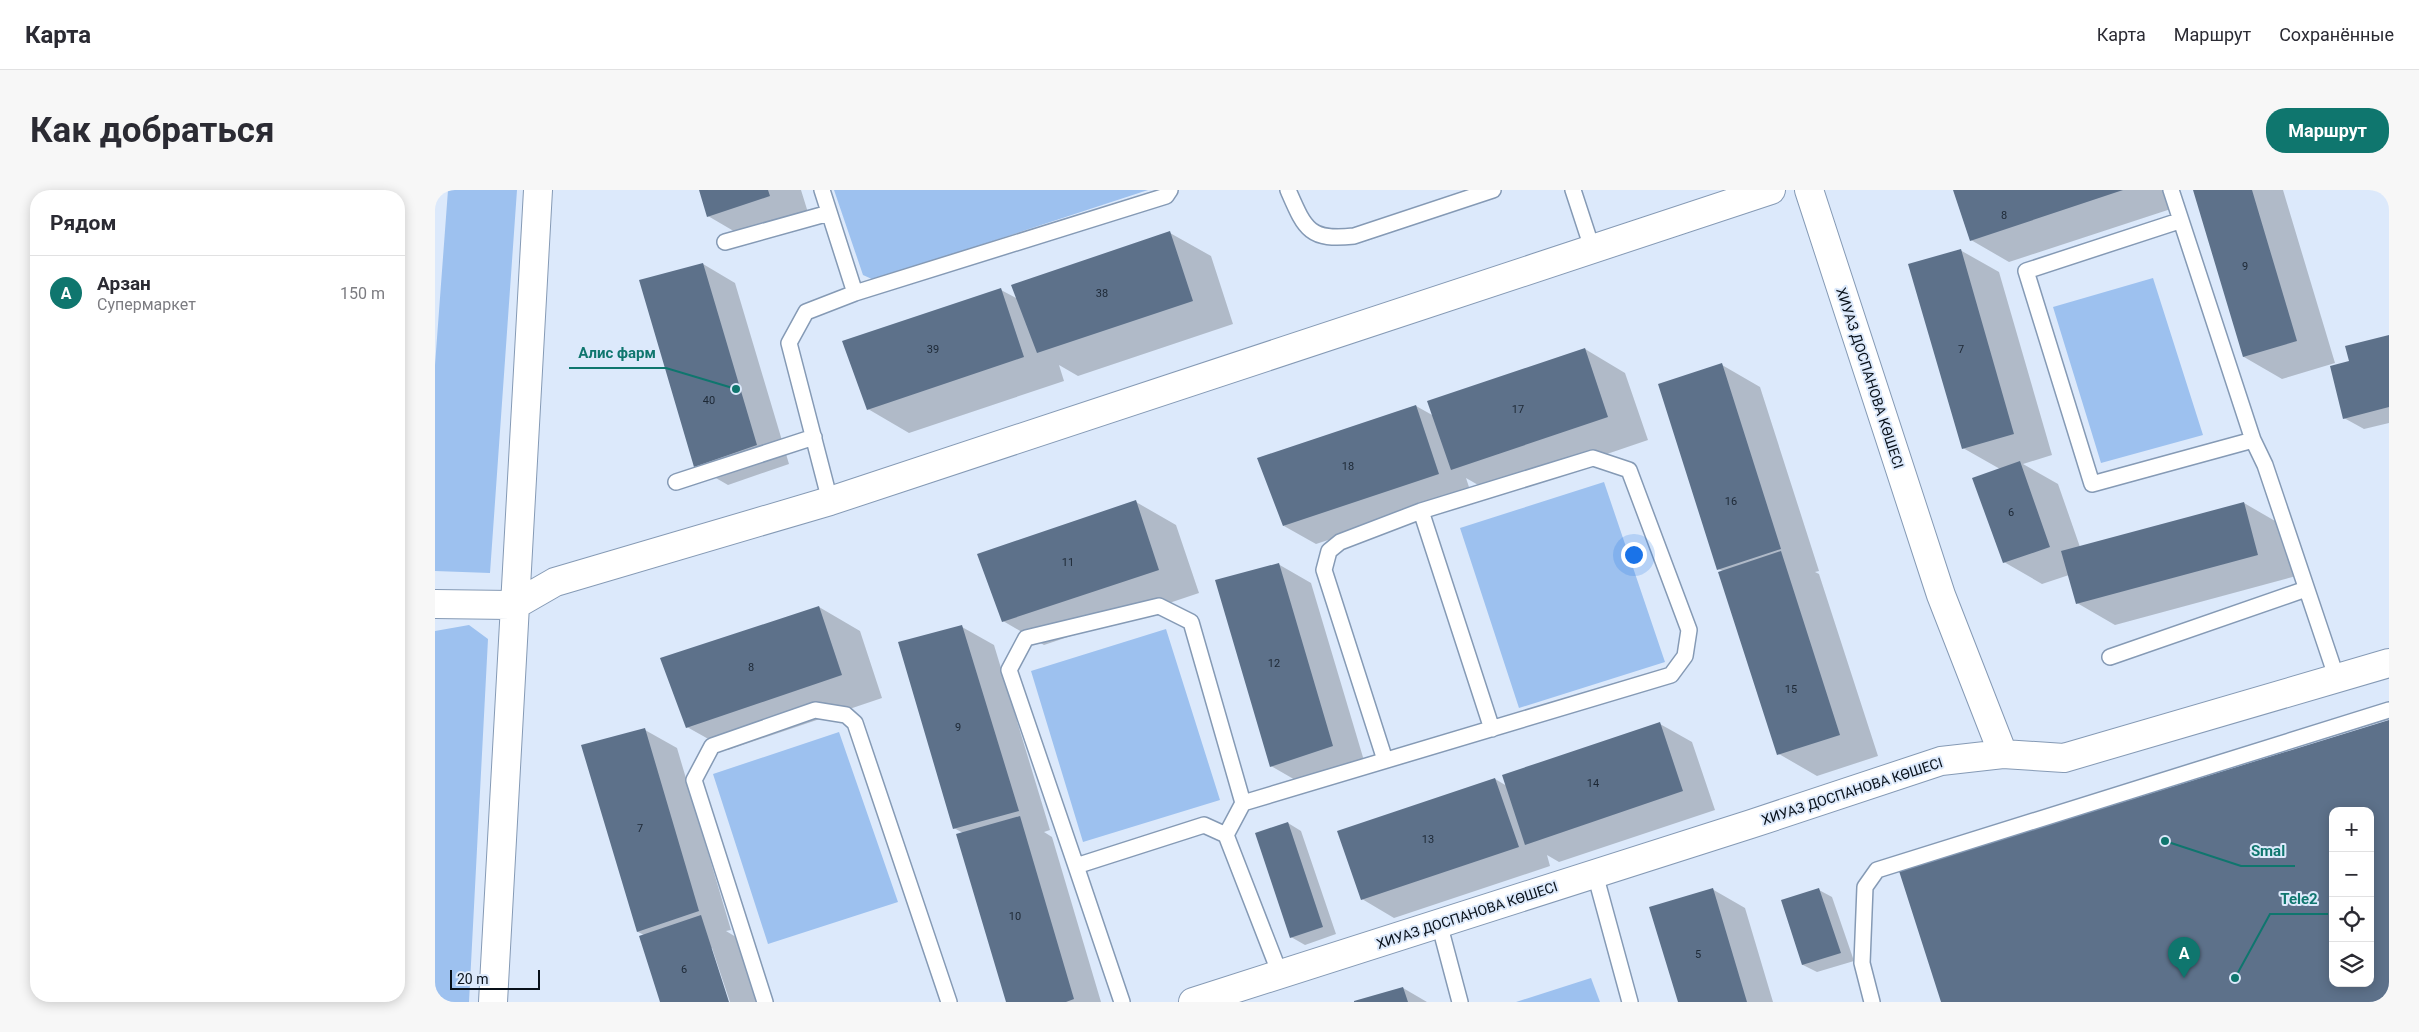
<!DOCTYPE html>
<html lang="ru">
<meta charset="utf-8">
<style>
:root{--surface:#fff;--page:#f7f7f7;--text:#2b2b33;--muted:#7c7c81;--line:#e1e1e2;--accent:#0f766e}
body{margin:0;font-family:Roboto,sans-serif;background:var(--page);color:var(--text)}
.controls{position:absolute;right:15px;bottom:15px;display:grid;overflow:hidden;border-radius:10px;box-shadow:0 2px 12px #0003}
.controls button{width:45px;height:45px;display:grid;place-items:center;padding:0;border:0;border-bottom:1px solid var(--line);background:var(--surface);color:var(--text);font:25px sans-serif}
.scale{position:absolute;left:15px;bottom:12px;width:90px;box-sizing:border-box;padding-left:5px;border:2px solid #081019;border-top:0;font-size:14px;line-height:18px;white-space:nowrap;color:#081019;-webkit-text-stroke:4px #dce9fb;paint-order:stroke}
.you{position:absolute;left:1198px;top:364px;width:18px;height:18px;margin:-12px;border:4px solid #fff;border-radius:50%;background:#1a73e8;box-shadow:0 0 0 8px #1a73e833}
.badge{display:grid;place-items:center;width:32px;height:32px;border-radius:50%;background:var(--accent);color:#fff;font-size:16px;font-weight:700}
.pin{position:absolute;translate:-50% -41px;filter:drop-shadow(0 1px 2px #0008)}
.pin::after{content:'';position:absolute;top:26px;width:18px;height:15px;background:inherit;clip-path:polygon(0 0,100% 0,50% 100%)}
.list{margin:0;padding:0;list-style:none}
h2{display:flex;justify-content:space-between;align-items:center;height:65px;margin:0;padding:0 20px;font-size:21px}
h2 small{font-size:16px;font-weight:400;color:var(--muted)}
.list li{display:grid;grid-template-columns:32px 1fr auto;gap:15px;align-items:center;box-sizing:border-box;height:75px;padding:0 20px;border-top:1px solid var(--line)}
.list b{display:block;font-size:19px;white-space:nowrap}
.list p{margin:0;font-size:16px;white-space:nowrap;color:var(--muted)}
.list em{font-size:16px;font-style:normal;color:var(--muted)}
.icon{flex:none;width:28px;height:28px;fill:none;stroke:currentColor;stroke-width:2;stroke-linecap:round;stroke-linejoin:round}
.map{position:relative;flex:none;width:1954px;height:812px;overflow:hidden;border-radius:20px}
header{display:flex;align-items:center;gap:30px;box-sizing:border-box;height:70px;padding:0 25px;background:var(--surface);border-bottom:1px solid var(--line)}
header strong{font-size:24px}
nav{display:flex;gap:28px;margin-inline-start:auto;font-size:18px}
.intro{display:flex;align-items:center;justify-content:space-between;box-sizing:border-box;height:120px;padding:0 30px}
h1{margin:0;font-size:35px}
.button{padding:12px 22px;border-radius:20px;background:var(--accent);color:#fff;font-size:18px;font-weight:700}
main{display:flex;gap:30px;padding:0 30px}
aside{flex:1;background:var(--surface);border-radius:20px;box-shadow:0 2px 12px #0003}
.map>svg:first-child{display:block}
.green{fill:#9dc1ef}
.shadow{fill:#0003}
.building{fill:#5d718a;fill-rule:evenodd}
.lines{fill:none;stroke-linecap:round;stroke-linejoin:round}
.service-casing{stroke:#859ab5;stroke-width:18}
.tertiary-casing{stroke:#859ab5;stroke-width:30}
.service{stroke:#fff;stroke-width:15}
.tertiary{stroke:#fff;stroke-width:28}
.labels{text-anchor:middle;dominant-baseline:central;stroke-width:4;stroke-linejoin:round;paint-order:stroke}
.number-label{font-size:11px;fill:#1d2835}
.street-label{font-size:14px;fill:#081019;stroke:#dce9fb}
.leader{fill:none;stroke:#0f766e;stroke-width:2}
.callout-dot{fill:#0f766e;stroke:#dce9fb;stroke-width:2}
.callout-label{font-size:15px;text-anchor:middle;font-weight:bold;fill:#0f766e;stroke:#dce9fb;stroke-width:4;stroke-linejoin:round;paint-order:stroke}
</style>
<header>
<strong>Карта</strong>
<nav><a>Карта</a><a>Маршрут</a><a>Сохранённые</a></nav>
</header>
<div class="intro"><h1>Как добраться</h1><a class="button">Маршрут</a></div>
<main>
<aside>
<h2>Рядом<small></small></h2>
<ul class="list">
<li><span class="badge">A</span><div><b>Арзан</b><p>Супермаркет</p></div><em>150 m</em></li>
</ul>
</aside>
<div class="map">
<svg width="1954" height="812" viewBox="0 0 1954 812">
<rect width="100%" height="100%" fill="#dce9fb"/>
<path class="green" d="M13 0H82L55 383 0 381V175Z
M399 0H713L439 90 428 85Z
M1718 88 1768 245 1666 273 1618 117Z
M1169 292 1230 472 1084 518 1025 338Z
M34 435 53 449 34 812H0V441Z
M731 439 785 610 648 652 596 481Z
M404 542 463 712 333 754 278 584Z
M1156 788 1165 812H1081Z"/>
<path class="shadow" d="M265 0H366L375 29 314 50 273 26Z
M1521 0H1740L1745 16 1574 72 1536 50Z
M1760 0H1848L1900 173 1847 189 1809 167Z
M735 43 776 66 798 134 643 186 624 175 629 191 474 243 433 219 566 100 583 109Z
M1525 60 1564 82 1617 265 1588 274 1623 294 1645 357 1809 313 1847 335 1861 386 1680 435 1642 413 1634 385 1607 394 1569 372 1565 279 1528 258Z
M268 74 300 93 354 274 293 295 260 276Z
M1954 147V233L1929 239 1909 228 1915 172Z
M1150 159 1190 183 1213 250 1057 303 1031 288 1036 303 881 354 849 336 981 216 999 226Z
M1287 175 1325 197 1384 381 1380 382 1384 384 1443 566 1382 586 1344 564 1288 381 1283 379Z
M701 312 741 335 764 403 609 455 568 431Z
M843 374 876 393 930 574 869 595 836 576Z
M384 417 425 441 447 508 293 560 252 537Z
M527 437 559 455 615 640 609 642 617 647 666 812H572L528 643 519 638Z
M1225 534 1257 552 1280 620 1124 672 1112 665 1115 676 959 728 927 709 1060 589 1072 596Z
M210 540 242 558 296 740 291 741 306 750 326 812H295L277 758H275L292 812H226L209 745 203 742Z
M853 633 866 641 901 744 870 755 856 747Z
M1277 699 1310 718 1338 812H1244Z
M1384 700 1397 707 1419 771 1382 782 1368 775 1347 711Z
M968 798 992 812H922Z"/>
<path class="building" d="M264 0H333L335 6 272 27Z
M1518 0H1688L1535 51Z
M1758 0H1817L1862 151 1808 167Z
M735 41 758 111 602 163 576 95Z
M1526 59 1579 244 1527 259 1473 74Z
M268 73 322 255 259 277 204 90Z
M566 98 589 167 432 220 407 151Z
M1954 145V217L1908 229 1895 176 1914 171 1910 156Z
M1150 158 1173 227 1016 280 992 211Z
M1287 173 1346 359 1282 380 1223 194Z
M981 215 1004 284 848 336 822 268Z
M1585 271 1615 357 1568 373 1537 288Z
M701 310 724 380 567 432 542 364Z
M1809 312 1823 365 1641 414 1626 361Z
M1346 361 1405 545 1342 565 1283 382Z
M844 373 898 556 835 577 780 390Z
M384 416 407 485 251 538 225 468Z
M527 435 584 621 518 639 463 452Z
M1954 530V812H1506L1464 681ZM1898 621H1935V793H1898Z
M1225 532 1248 601 1090 655 1067 585Z
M210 538 264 721 202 742 146 555Z
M1060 588 1084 657 926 710 902 641Z
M585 626 639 809 631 812H571L521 644Z
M853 632 888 737 855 748 820 643Z
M1278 698 1312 812H1243L1214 717Z
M1384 698 1406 763 1367 775 1346 710Z
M266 725 294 812H225L204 746Z
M968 797 973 812H919V811Z"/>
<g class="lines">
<defs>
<path id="service" d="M387 0 420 103
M853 0C870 39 874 51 919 46L1058 0
M1138 0 1158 61
M1736 0 1818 250 1830 275 1902 489
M1744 31 1591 81 1657 294 1818 250
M290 52 394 23
M241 292 379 247
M395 311 354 153 371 122 420 103 731 6 735 0
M986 321 1057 539
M1675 467 1871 399
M641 676 574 480 591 448 724 416 756 432 808 613
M1160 684 1195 812
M1004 733 1025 812
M845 784 791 645 808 613 1236 485 1250 466 1254 440 1194 280 1158 268 986 321 905 352 894 361 889 380 950 570
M330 812 259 590 277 556 380 520 411 525 420 533 514 812
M687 812 641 676 769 635 791 645
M1437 812 1427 773 1430 697 1442 680 1954 520"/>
<path id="tertiary" d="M1374 0 1506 405 1568 564
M0 414 80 415 120 392 395 311 1336 0
M58 812 103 0
M758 812 1316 634 1506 571 1568 564 1629 568 1954 473"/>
</defs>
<use href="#service" class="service-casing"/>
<use href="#tertiary" class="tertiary-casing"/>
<use href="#service" class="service"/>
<use href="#tertiary" class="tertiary"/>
</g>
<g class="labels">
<g class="number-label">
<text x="1569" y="25">8</text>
<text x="1810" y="76">9</text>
<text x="667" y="103">38</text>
<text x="498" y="159">39</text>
<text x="1526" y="159">7</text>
<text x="274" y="210">40</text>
<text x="1083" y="219">17</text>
<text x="913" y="276">18</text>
<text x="1296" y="311">16</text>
<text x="1576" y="322">6</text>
<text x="633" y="372">11</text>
<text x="839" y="473">12</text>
<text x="316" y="477">8</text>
<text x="1356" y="499">15</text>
<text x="523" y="537">9</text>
<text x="1158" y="593">14</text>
<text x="205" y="638">7</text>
<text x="993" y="649">13</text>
<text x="580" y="726">10</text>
<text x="1263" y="764">5</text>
<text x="249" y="779">6</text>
</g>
<g class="street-label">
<text transform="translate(1435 188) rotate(72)">ХИУАЗ ДОСПАНОВА КӨШЕСІ</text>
<text transform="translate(1417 601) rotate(-18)">ХИУАЗ ДОСПАНОВА КӨШЕСІ</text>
<text transform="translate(1032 725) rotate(-18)">ХИУАЗ ДОСПАНОВА КӨШЕСІ</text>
</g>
</g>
<path class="leader" d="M301 199L231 178H134M1730 651L1806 676H1860M1800 788L1835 724H1893"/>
<g class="callout-dot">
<circle cx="301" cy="199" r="5"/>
<circle cx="1730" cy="651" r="5"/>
<circle cx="1800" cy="788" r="5"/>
</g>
<g class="callout-label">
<text x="182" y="168">Алис фарм</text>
<text x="1833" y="666">Smal</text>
<text x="1864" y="714">Tele2</text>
</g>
</svg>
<div class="controls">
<button>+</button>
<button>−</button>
<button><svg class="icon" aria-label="locate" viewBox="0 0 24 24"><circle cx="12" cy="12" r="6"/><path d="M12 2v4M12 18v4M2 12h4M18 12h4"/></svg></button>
<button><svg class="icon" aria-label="layers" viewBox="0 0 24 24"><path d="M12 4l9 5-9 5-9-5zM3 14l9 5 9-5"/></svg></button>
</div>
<div class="scale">20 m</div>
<div class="you"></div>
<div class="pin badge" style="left:1749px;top:788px">A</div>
</div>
</main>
